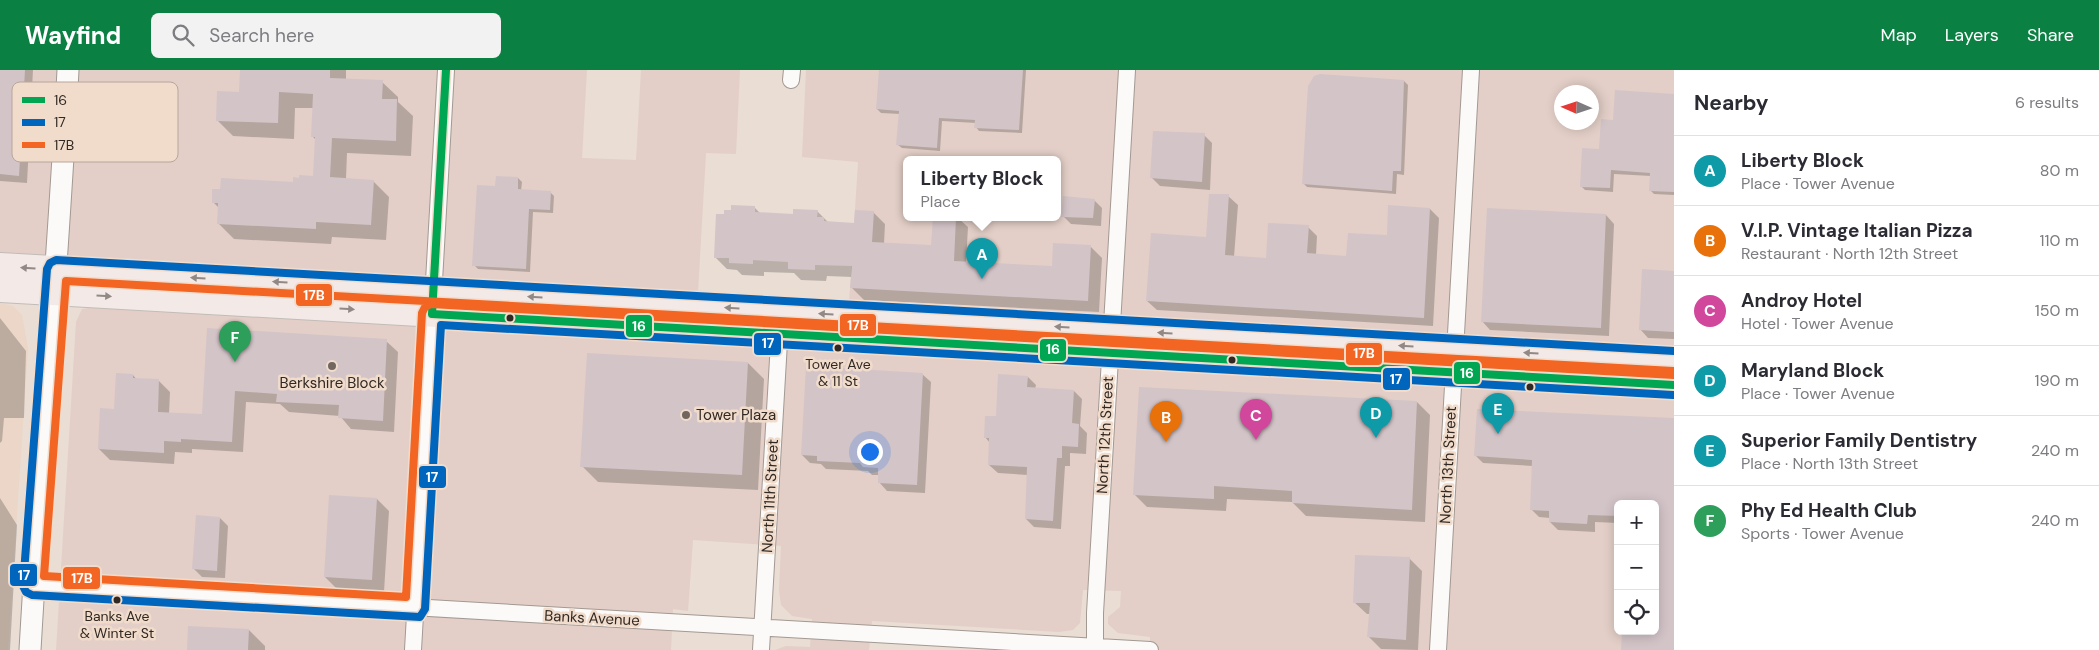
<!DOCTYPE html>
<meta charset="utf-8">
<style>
:root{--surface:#fff;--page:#f2f2f3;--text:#2b2b33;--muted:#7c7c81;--line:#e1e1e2;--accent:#0b8043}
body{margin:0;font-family:"DM Sans",sans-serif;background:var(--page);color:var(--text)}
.controls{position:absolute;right:15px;bottom:15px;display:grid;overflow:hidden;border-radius:8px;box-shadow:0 2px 12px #0003}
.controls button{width:45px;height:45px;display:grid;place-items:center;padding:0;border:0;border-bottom:1px solid var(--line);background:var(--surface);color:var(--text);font:25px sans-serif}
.compass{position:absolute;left:1554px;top:15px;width:45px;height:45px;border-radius:50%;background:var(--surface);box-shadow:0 2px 12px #0003;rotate:273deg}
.you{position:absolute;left:869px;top:381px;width:18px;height:18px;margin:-12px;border:4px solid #fff;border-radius:50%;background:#1a73e8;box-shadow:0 0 0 8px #1a73e833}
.badge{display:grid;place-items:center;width:32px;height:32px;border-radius:50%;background:var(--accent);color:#fff;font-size:16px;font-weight:700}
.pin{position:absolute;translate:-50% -41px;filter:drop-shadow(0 1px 2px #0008)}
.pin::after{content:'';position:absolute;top:26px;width:18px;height:15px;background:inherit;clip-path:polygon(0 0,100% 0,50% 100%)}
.popup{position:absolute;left:903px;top:86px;width:158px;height:65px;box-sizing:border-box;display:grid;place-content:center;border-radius:8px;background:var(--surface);filter:drop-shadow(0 1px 4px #0005);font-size:16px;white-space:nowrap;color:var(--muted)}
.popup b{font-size:19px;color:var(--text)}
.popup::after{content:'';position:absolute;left:50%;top:100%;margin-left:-10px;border:10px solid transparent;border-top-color:var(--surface)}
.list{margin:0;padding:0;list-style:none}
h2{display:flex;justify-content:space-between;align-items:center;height:65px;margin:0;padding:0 20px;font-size:21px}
h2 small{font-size:16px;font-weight:400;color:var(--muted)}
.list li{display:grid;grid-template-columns:32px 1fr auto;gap:15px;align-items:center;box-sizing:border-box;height:70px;padding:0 20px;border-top:1px solid var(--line)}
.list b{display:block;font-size:19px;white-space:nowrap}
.list p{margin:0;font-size:16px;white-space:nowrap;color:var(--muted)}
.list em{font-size:16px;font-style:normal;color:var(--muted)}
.icon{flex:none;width:28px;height:28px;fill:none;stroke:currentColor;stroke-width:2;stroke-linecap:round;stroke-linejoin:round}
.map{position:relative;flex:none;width:1674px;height:580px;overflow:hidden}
header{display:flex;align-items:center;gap:30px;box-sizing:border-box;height:70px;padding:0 25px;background:var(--accent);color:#fff}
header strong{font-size:24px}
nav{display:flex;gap:28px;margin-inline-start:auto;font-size:18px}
.search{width:350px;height:45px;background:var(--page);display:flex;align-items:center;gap:12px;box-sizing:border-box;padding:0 18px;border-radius:8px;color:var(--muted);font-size:19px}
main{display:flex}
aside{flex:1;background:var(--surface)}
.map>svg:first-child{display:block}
.commercial{fill:#e3cfc7;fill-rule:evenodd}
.built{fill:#ebd6c7}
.shadow{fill:#0003}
.building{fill:#d3c4c8}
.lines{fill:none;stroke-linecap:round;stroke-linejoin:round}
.minor-casing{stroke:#a29992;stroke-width:18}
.tertiary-casing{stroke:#a29992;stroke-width:23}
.primary-casing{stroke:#c2bcb7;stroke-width:28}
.minor{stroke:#fcfaf9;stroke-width:16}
.tertiary{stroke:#fcfaf9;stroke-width:21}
.primary{stroke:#f3eae8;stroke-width:26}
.bus-1-casing{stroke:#f1dccc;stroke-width:11}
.bus-2-casing{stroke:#f1dccc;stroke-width:11}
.bus-3-casing{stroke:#f1dccc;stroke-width:11}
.bus-1{stroke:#00a651;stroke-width:8}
.bus-2{stroke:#0065bd;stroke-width:8}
.bus-3{stroke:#f26522;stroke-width:8}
.oneway{fill:#928985}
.bus-dot{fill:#302822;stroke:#f1dccc;stroke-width:2}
.poi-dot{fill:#716760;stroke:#f1dccc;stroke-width:2}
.labels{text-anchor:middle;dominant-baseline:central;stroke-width:5;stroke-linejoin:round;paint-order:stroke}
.bus-label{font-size:14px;fill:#302822;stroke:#f1dccc}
.poi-label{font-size:15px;fill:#302822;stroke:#f1dccc}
.street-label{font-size:15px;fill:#302822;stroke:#f1dccc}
.key{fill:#f1dccc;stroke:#b7a699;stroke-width:1}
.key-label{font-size:14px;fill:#302822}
.line-badge{stroke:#f1dccc;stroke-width:2}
.badge-label{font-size:14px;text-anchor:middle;font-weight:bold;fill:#fff}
</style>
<header>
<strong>Wayfind</strong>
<div class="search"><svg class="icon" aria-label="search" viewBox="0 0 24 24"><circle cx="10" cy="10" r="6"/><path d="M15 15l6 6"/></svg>Search here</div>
<nav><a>Map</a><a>Layers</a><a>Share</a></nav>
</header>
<main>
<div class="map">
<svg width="1674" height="580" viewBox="0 0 1674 580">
<rect width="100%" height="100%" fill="#e9ddd4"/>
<path class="commercial" d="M0 0H587L582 88 636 90 641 0H740L736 84 706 83 698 222 0 183Z
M806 0H1674V279L849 233 858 92 802 87ZM1562 22H1592V52H1562ZM907 90H1057V148H907Z
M95 237 1674 327V580H1150V567L1118 563 1108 554V547L1120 537 1121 521 1083 520 1080 553 1073 560 1059 562 872 551 869 580H775L786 576 810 577 812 549 792 546 781 535 779 520 781 476 693 470 688 541 673 539 671 580H56L76 252 82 239ZM1618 434H1655V561H1618Z"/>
<path class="built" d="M0 233 13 236 22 245 28 278 8 580H0Z"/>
<path class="shadow" d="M0 0H33L27 113 0 111Z
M242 0H346V10L382 12 398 27V32L413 46 411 86 347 83 346 109 373 111 389 127 386 170 332 167 331 174 234 169 218 153 219 138 213 132 222 121 294 114 314 107 316 70 312 66 314 38H295L294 69 233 66 217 50 240 23Z
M880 0H1026L1022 63 979 61 976 57V53L942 51 940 81 902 78 898 75 900 44 881 43 877 39Z
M1404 11 1408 15 1404 105 1397 104 1396 124 1307 117 1303 113Z
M1674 25V125L1654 124 1650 120 1651 106 1614 104 1613 122 1585 120 1581 116 1614 51Z
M1204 65 1212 73 1210 120 1160 116 1152 108Z
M518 108 522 112 521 121 550 122 554 126 553 143 533 142 530 202 478 199 474 195 496 117Z
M1228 126 1238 135 1234 187 1267 189 1308 157 1317 166 1316 185 1347 187 1388 167 1390 137 1430 139 1439 148 1433 256 1157 240 1147 231 1207 168Z
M1094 130 1102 138 1101 156 1071 154 1063 146Z
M755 138 761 144 794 145 817 141 829 153 856 154 873 142 885 154 884 174 932 176 934 148H958L968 157 966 193 1053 198 1090 176 1102 188 1099 242 864 230 852 218V207L827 206 826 211 801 210 794 203 764 202V206L742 205 737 200 727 199 715 187 725 146Z
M1606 145 1614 154 1609 266 1490 260 1482 251Z
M1674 202V269L1648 268 1640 259Z
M0 248 26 281 24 348H4L2 371 0 373Z
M208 260 386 271 398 282 394 362 351 359 340 346 289 342 280 334 246 332 243 382 192 379V383L175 382 174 394 110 390 99 379 133 305 137 310 159 311 170 322 169 344 203 345Z
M748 293 764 309 758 420 598 412 582 396Z
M922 304 931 312 925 423 887 421 879 412V405H872L868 401 826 399 821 394 810 393 802 385Z
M1028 307 1036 315 1035 319 1074 321 1082 329 1080 356 1087 363 1086 384 1070 383V396H1065L1061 459 1034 457 1026 449 1028 405 998 403 989 395 990 373 985 367 997 347Z
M1417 332 1430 345 1425 452 1306 446 1292 432 1227 429 1226 441 1147 437 1134 424Z
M1674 350V580H1622L1655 561V434H1618V453L1595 452V462L1558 460 1550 452V448L1539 447 1531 439 1533 396 1483 393 1475 385Z
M0 428 17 455 10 580H0Z
M377 429 389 441 384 522 337 519 325 507Z
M220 448 228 456 225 508 202 507 194 499Z
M1409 488 1422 501 1418 580 1381 579 1368 566 1370 544H1367L1354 532Z
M249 560 265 576V580H188Z"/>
<path class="building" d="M0 0H25L19 106 0 104Z
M240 0H330V8L383 10 382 29H397L396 71 332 68 330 107 374 110 371 155 316 152V159L217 154 218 133H212V119H220L221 108 293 112V107L299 108V105L313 106 315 67H311L313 24 279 22 278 53 216 51 217 21 239 22Z
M879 0H1023L1019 60 974 58 975 50 939 48 937 78 896 75 899 41 876 39Z
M1320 4 1404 10 1401 101H1393L1392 121 1302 114 1308 16 1314 6Z
M1615 20 1674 24V122L1649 121 1650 103 1611 100 1610 118 1580 117 1582 78 1599 79 1601 49 1613 50Z
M1153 61 1205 63 1202 112 1150 108Z
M496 106 518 107V119L551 121 550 140 529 139 526 199 472 196 477 115 495 116Z
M1209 124H1229L1225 185 1266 188 1268 153 1309 155 1307 183 1346 186 1348 163 1387 165 1388 135 1430 138 1424 248 1146 231 1151 163 1206 167Z
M1063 126 1095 129 1093 148 1061 147Z
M731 135 755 136V142L793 144V139L818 140 817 147H824V151L854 153 855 140 874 141 872 172 931 175 933 148H956L954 191 1052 196 1053 173 1091 175 1088 231 850 218 852 196 815 195V200L788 199V192L753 190V194L729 193V188H714L716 144H724V140H731Z
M1487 138 1606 144 1601 258 1481 252Z
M1642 199 1674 201V262L1639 260Z
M207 258 387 269 383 351 338 348 339 335 276 332 277 324 235 321 232 372 181 369V372L164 371V383L98 379 100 338 114 339 116 303 133 304V308L159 309 158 342 202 344Z
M587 283 748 292 742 405 580 397Z
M806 296 923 303 917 415 878 413V398L863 397 860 393 817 391V386L801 385Z
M998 304 1028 306 1027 317 1074 320 1072 353 1079 354 1078 377 1062 376V388H1057L1053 451 1025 449 1027 397 988 395 989 368H984L985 346H996Z
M1139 317 1417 331 1412 440 1292 433V421L1214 416V429L1133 425Z
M1477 339 1674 348V580H1621L1622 561H1655V434H1618V446L1588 445 1587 454 1549 452V441L1530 440 1532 390 1474 386Z
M329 425 377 428 372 510 324 507Z
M196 445 220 447 217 501 192 499Z
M1355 485 1410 487 1406 570 1367 567 1370 533H1353Z
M188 556 249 559 248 580H187Z"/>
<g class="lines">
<defs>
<path id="minor" d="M791 10 792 0
M33 515 1150 580
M413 580 446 0
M761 580 780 255
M1095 580V543L1127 0
M1438 580 1471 0"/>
<path id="tertiary" d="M30 580C41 387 58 194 68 0"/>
<path id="primary" d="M0 196 1674 291
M0 219 1674 315"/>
</defs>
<use href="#minor" class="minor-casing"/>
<use href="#tertiary" class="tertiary-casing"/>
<use href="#primary" class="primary-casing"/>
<use href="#minor" class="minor"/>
<use href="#tertiary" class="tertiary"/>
<use href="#primary" class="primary"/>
<defs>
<path id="bus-1" d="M432 244 1674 315
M432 244 446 0"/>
<path id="bus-2" d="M1673 325 441 255 425 539 420 547 32 525 26 522 23 516 47 199 50 193 56 190 1674 281"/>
<path id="bus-3" d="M1673 301 66 211 44 506 406 527 422 243 425 237 431 234 1674 305"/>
</defs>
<use href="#bus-1" class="bus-1-casing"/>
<use href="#bus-2" class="bus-2-casing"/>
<use href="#bus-3" class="bus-3-casing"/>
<use href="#bus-1" class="bus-1"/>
<use href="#bus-2" class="bus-2"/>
<use href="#bus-3" class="bus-3"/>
</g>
<defs><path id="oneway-solid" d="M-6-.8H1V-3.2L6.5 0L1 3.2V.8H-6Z" transform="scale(1.25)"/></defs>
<g class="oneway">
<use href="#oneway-solid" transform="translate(28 198) rotate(-176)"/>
<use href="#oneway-solid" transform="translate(198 208) rotate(-177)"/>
<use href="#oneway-solid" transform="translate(280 212) rotate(-177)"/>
<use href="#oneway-solid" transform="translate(104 226) rotate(3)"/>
<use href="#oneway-solid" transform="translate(535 227) rotate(-176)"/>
<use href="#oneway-solid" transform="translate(732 238) rotate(-177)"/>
<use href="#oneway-solid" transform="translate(347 239) rotate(3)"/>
<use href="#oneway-solid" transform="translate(826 244) rotate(-177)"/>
<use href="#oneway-solid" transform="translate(1062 257) rotate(-177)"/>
<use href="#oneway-solid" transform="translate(1165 263) rotate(-177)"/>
<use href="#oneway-solid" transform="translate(1406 276) rotate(-177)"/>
<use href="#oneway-solid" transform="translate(1531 283) rotate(-176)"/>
</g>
<g class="bus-dot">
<circle cx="510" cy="248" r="4.5"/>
<circle cx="838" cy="278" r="4.5"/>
<circle cx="1232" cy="290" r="4.5"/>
<circle cx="1530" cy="317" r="4.5"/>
<circle cx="117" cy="530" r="4.5"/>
</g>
<g class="poi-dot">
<circle cx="332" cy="296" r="5"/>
<circle cx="686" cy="345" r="5"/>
</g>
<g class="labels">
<g class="bus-label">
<text x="838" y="294">Tower Ave<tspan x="838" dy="17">&amp; 11 St</tspan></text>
<text x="117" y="546">Banks Ave<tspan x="117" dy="17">&amp; Winter St</tspan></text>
</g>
<g class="poi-label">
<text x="332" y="313">Berkshire Block</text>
<text x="696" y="345" text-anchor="start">Tower Plaza</text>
</g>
<g class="street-label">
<text transform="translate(1105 365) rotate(-87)">North 12th Street</text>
<text transform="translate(1448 395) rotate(-87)">North 13th Street</text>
<text transform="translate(770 426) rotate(-87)">North 11th Street</text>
<text transform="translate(592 548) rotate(3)">Banks Avenue</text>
</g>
</g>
<rect x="12" y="12" width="166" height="80" rx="8" class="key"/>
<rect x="22" y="27" width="23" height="6" fill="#00a651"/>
<rect x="22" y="49" width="23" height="7" fill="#0065bd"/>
<rect x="22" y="72" width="23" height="6" fill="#f26522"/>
<g class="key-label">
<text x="54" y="35">16</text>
<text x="54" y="57">17</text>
<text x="54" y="80">17B</text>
</g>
<g class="line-badge">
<rect x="295" y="213" width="38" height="24" rx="5" fill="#f26522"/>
<rect x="839" y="243" width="38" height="24" rx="5" fill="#f26522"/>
<rect x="625" y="244" width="28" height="24" rx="5" fill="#00a651"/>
<rect x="753" y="262" width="29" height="24" rx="5" fill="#0065bd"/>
<rect x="1039" y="268" width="28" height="24" rx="5" fill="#00a651"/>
<rect x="1345" y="272" width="38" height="24" rx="5" fill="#f26522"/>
<rect x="1453" y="291" width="28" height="24" rx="5" fill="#00a651"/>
<rect x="1382" y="297" width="29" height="24" rx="5" fill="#0065bd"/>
<rect x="418" y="395" width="29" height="24" rx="5" fill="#0065bd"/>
<rect x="9" y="493" width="29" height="24" rx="5" fill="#0065bd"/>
<rect x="62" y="496" width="39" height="24" rx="5" fill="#f26522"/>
</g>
<g class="badge-label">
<text x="314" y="230">17B</text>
<text x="858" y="260">17B</text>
<text x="639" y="261">16</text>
<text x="768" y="278">17</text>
<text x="1053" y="284">16</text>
<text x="1364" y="288">17B</text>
<text x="1467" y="308">16</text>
<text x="1396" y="314">17</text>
<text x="432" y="412">17</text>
<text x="24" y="510">17</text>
<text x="82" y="513">17B</text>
</g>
</svg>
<div class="controls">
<button>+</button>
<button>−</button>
<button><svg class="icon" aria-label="locate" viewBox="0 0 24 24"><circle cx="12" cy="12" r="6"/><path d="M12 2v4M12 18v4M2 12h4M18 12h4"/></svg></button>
</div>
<svg class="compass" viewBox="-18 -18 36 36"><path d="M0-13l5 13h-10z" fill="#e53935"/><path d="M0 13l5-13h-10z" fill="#7c7c81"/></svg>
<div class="you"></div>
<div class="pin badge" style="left:982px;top:209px;background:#0f9aa8">A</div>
<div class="popup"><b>Liberty Block</b>Place</div>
<div class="pin badge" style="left:1166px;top:372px;background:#e8710a">B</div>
<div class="pin badge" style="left:1256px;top:370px;background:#d1479c">C</div>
<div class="pin badge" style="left:1376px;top:368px;background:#0f9aa8">D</div>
<div class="pin badge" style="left:1498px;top:364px;background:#0f9aa8">E</div>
<div class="pin badge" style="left:235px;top:292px;background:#2e9e5b">F</div>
</div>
<aside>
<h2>Nearby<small>6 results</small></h2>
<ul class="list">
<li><span class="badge" style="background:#0f9aa8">A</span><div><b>Liberty Block</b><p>Place · Tower Avenue</p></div><em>80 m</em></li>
<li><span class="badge" style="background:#e8710a">B</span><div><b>V.I.P. Vintage Italian Pizza</b><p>Restaurant · North 12th Street</p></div><em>110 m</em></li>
<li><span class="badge" style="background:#d1479c">C</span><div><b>Androy Hotel</b><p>Hotel · Tower Avenue</p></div><em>150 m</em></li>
<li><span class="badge" style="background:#0f9aa8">D</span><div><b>Maryland Block</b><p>Place · Tower Avenue</p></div><em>190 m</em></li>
<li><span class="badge" style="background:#0f9aa8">E</span><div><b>Superior Family Dentistry</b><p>Place · North 13th Street</p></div><em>240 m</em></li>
<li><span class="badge" style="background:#2e9e5b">F</span><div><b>Phy Ed Health Club</b><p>Sports · Tower Avenue</p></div><em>240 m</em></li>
</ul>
</aside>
</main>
